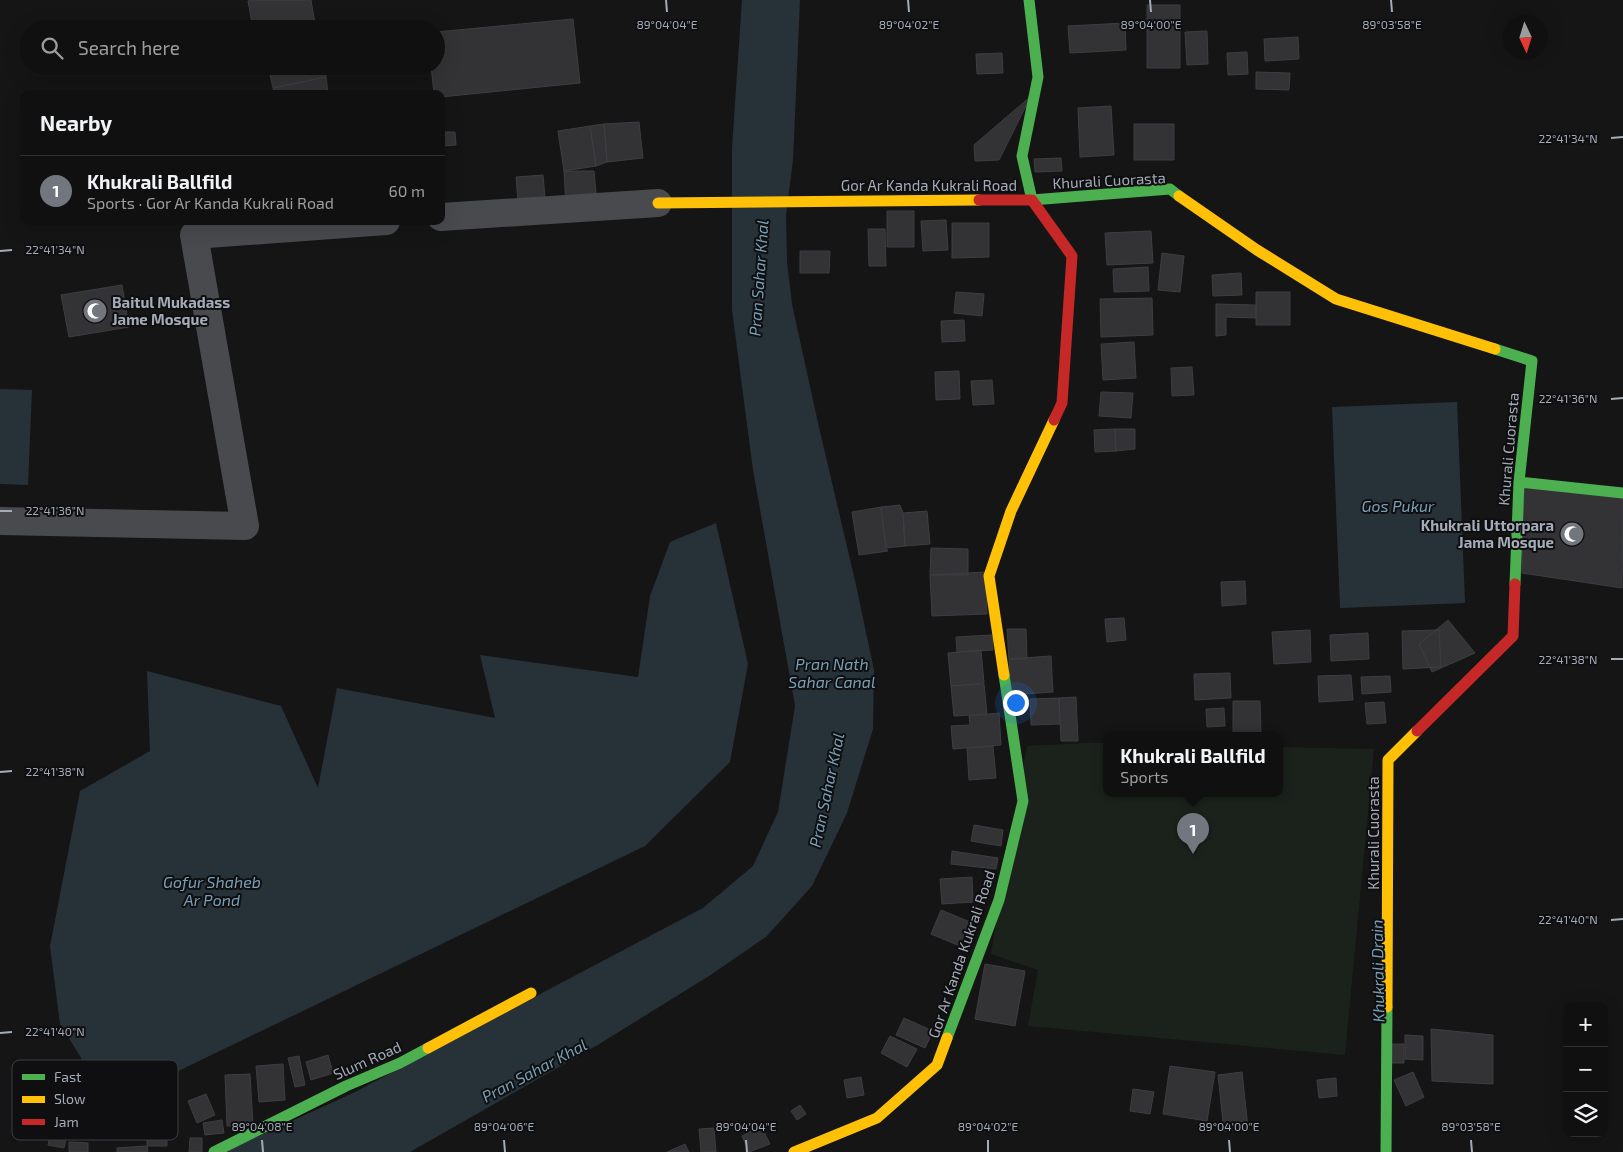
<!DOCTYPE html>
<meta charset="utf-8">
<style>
:root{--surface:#101010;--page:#191919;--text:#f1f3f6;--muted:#9c9d9f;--line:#303030;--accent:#72777f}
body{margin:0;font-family:"Exo 2",sans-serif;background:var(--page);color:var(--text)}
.controls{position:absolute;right:15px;bottom:15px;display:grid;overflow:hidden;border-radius:10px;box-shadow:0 5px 20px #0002}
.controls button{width:45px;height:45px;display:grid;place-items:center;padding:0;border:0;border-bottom:1px solid var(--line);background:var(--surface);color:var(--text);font:25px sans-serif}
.compass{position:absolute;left:1503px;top:15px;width:45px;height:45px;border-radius:50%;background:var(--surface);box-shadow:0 5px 20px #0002;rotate:176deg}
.you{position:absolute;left:1015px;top:702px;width:18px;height:18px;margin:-12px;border:4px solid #fff;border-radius:50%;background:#1a73e8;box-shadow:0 0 0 8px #1a73e833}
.badge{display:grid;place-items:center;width:32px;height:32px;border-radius:50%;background:var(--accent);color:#fff;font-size:16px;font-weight:700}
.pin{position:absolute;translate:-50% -41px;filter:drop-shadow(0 1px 2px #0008)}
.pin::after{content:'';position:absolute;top:26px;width:18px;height:15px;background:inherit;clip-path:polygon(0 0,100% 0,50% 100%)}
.popup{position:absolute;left:1103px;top:732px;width:180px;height:65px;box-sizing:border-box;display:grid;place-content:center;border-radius:10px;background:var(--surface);filter:drop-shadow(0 1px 4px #0005);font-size:16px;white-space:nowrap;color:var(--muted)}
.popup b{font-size:19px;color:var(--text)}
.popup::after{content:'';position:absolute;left:50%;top:100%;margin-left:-10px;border:10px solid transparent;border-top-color:var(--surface)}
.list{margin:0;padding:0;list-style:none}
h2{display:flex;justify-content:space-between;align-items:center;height:65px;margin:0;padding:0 20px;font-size:21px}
h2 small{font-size:16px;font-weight:400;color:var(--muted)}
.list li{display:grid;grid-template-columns:32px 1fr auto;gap:15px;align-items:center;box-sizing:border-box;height:70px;padding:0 20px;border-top:1px solid var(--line)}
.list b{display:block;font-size:19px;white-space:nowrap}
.list p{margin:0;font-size:16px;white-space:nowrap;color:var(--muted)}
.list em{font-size:16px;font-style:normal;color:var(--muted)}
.icon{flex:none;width:28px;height:28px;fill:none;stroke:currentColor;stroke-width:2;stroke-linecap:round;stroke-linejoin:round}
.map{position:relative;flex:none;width:1623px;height:1152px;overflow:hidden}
.search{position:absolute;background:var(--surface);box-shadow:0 5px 20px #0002;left:20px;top:20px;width:425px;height:55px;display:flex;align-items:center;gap:12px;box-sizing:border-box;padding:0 18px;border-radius:28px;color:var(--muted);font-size:19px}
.panel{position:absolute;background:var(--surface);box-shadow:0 5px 20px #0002;left:20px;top:90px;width:425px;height:135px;border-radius:10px}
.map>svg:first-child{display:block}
.green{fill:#1b221b}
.water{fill:#273238}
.building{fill:#333335;stroke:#3d3e42}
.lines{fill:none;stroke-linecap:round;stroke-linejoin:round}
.street{stroke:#484a4e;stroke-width:28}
.fast{stroke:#4caf50;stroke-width:11}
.slow{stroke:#ffc107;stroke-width:11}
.jam{stroke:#c62828;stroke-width:11}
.ticks{fill:none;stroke:#a4acb8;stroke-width:2}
.labels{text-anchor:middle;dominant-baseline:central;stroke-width:4;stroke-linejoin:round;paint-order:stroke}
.street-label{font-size:15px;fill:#a4acb8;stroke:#0f0f11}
.poi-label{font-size:15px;font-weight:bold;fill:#a4acb8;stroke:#0f0f11;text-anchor:start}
.water-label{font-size:16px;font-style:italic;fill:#789fb6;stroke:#0f0f11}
.key{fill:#0f0f11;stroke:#3c3e43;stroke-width:1}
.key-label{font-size:14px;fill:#a4acb8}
.ticks-label{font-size:12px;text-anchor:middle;fill:#a4acb8;stroke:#0f0f11;stroke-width:4;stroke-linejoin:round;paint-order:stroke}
</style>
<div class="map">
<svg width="1623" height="1152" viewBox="0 0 1623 1152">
<rect width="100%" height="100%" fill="#151515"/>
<path class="green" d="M1087 743H1107V793H1279V747L1374 749 1345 1055 1028 1026 1038 970 991 954 1027 746Z"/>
<path class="water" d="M742 0H800L793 160 786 215 787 262 792 304 818 423 856 585 874 670 873 729 847 813 812 886 766 937 712 974 601 1043 410 1152H224L353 1093 703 908 753 866 778 812 795 706 753 470 732 310V148Z
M0 389 32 390 28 485 0 484Z
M1457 402 1465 603 1340 608 1332 407Z
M716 523 748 664 730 762 645 846 110 1104 60 1024 50 946 80 791 150 751 147 671 281 706 318 788 337 688 495 718 480 655 638 677 650 596 670 542Z"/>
<path class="building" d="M254 0H311L316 29H253L248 1Z
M1147 5H1180V68H1147Z
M573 19 580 83 441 97V94H434L431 66H436V32Z
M1125 23 1126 50 1070 53 1068 26Z
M1207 31 1208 64 1187 65 1185 32Z
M1298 37 1299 59 1265 61 1264 39Z
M1247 52 1248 74 1228 75 1227 53Z
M1002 53 1003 73 977 74 976 54Z
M56 66H96V74H56Z
M102 66H136L137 71 102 73Z
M290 66H324L326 77 273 88 269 70Z
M1256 72 1290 73 1289 90 1256 89Z
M326 77 328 94H274L273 88Z
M1031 96 999 160 975 161 974 145Z
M1111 106 1114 155 1080 157 1078 108Z
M639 122 643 158 607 162 604 124Z
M604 124 607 162 596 166 590 126Z
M1134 124H1174V160H1134Z
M590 126 596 166 564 171 558 131Z
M441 132H455L456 145 441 146Z
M1061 158 1062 171 1035 172 1034 159Z
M564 171H594L597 204 566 207Z
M543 175 545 198 518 201 516 177Z
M887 211H914V247H887Z
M946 220 948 250 923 251 921 221Z
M952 223H989V257L952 258Z
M868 229H885L886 266H869Z
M1151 231 1153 263 1107 265 1105 233Z
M800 251H830L829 273H800Z
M1162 253 1184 256 1180 292 1158 290Z
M1148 267 1149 291 1114 292 1113 269Z
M1241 273 1242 295 1213 296 1212 275Z
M122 285 129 327 69 337 61 295Z
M956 292 984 294 982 316 954 313Z
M1256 292H1290V325H1256Z
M1152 298 1153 335 1101 337 1100 299Z
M1216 304 1256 305V318L1226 317V335L1216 336Z
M964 320 965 341 942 342 941 321Z
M1134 342 1136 378 1103 380 1101 344Z
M1192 367 1194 395 1172 396 1171 368Z
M959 371 960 399 936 400 935 372Z
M992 380 994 404 973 405 971 381Z
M1101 392 1133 393 1131 418 1099 416Z
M1115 429H1135V449L1116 451Z
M1115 429 1116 451 1095 452 1094 430Z
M1524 487 1623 497 1622 588 1522 573Z
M900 505 903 513 905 546 886 548 881 507Z
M881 507 886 548 888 551 859 555 852 512Z
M927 511 930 544 905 546 903 513Z
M931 548 968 549V575H930Z
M985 572 987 614 932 616 930 575Z
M1245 581 1246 604 1222 606 1221 582Z
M1124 618 1126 640 1107 642 1105 619Z
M1448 620 1475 653 1432 672 1419 644Z
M1007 629H1026L1027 659H1009Z
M1310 630 1311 662 1274 664 1272 632Z
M1439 630 1441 667 1403 669 1402 631Z
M1368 633 1369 659 1331 661 1330 635Z
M992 635 993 650 957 652 956 637Z
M981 650 984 683 951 686 948 653Z
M1051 656 1053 692 1011 695 1009 659Z
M1230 673 1231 698 1195 700 1194 674Z
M1351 675 1353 700 1319 702 1318 676Z
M1390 676 1391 692 1362 694 1361 677Z
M984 684 987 714 954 716 951 686Z
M1076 697 1078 741H1061L1059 698Z
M1059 698 1060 724 1031 725 1030 699Z
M1233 701H1260L1261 735H1233Z
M1384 702 1386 723 1367 724 1365 703Z
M1224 708 1225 726 1207 727 1206 709Z
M999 713 1001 745 953 749 951 726 970 725 969 716Z
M993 746 996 778 969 780 967 748Z
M974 825 1003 830 1001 846 971 841Z
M952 851 998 858 996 869 951 864Z
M972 877 973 902 942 904 940 879Z
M941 910 970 922 960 946 931 934Z
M985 964 1025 971 1015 1026 975 1019Z
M904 1018 933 1031 925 1048 896 1035Z
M1431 1029 1493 1035V1084L1432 1081Z
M1405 1035 1423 1036V1060L1405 1059Z
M890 1036 917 1049 907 1067 881 1053Z
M1391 1044H1404V1063H1391Z
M328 1055 333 1073 311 1080 306 1062Z
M299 1056 305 1085 295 1087 288 1058Z
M283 1064 285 1100 259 1102 256 1066Z
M1170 1066 1215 1072 1207 1121 1163 1114Z
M1242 1072 1248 1128 1224 1131 1218 1075Z
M1413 1072 1424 1097 1406 1106 1394 1080Z
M250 1074 253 1125 227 1126 225 1075Z
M861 1077 864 1095 847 1098 844 1080Z
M1336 1078 1337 1096 1319 1098 1317 1080Z
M19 1079 38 1082 34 1118 15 1115Z
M1133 1089 1154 1092 1150 1114 1130 1111Z
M206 1094 215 1115 197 1123 188 1101Z
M800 1105 806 1114 797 1120 791 1111Z
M54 1117 70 1120 64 1148 48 1145Z
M222 1120 224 1133 205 1135 203 1123Z
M147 1125H167V1146H147Z
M761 1126 770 1144 749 1152 742 1136Z
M714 1128 716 1152H701L699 1129Z
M190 1138H202V1152H189Z
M69 1142 88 1143V1152H69Z
M685 1144 689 1152H667Z
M147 1146 148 1152H117V1148Z"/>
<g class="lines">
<path class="street" d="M441 217 658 203
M0 521 245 526 194 235 386 221"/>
<path class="fast" d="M1029 0 1038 77 1022 156 1032 200 1170 189 1179 196
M1495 349 1532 361 1519 482 1515 584
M1519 482 1623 493
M947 1038 999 900 1023 801 1004 675
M214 1152 346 1086 400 1063 428 1048
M1386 1152 1387 1007"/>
<path class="slow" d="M1179 196 1257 250 1336 299 1495 349
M658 203 979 200
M1004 675 989 576 1011 511 1054 420
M1387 1007 1388 760 1417 731
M428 1048 531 993
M794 1152 877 1118 937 1065 947 1038"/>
<path class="jam" d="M979 200H1032L1072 256 1062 403 1054 420
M1417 731 1513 636 1515 584"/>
</g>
<path class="ticks" d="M666 0 667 12M908 0 909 12M1150 0 1151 12M1391 0 1392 12M1611 138 1623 137M0 251 12 250M1611 399 1623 398M0 511H12M1611 659H1623M0 772 12 771M1611 920 1623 919M0 1033 12 1032M262 1140 263 1152M504 1140 505 1152M746 1140 747 1152M988 1140V1152M1229 1140 1230 1152M1471 1140 1472 1152"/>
<defs>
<symbol id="mosque-disc" viewBox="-11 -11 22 22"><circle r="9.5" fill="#72777f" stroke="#0f0f11"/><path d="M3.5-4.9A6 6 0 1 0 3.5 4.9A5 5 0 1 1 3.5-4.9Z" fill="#fff"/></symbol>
</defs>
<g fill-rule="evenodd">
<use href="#mosque-disc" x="81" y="297" width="28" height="28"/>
<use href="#mosque-disc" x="1558" y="520" width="28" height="28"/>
</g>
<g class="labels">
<g class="street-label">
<text transform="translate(1109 180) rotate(-3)">Khurali Cuorasta</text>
<text x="929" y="185">Gor Ar Kanda Kukrali Road</text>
<text transform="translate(1508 449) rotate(-85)">Khurali Cuorasta</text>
<text transform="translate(1373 833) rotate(-90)">Khurali Cuorasta</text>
<text transform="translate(961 954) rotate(-71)">Gor Ar Kanda Kukrali Road</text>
<text transform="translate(367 1060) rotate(-24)">Slum Road</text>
</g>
<g class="poi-label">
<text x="112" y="302">Baitul Mukadass<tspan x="112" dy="17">Jame Mosque</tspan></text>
<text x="1554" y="525" text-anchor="end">Khukrali Uttorpara<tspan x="1554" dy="17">Jama Mosque</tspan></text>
</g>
<g class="water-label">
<text transform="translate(758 278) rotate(-86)">Pran Sahar Khal</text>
<text x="1398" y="505">Gos Pukur</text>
<text x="832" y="663">Pran Nath<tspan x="832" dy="18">Sahar Canal</tspan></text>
<text transform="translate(826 790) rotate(-78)">Pran Sahar Khal</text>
<text x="212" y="881">Gofur Shaheb<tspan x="212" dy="18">Ar Pond</tspan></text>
<text transform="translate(1377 971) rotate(-91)">Khukrali Drain</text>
<text transform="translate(534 1070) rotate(-28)">Pran Sahar Khal</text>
</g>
</g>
<rect x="12" y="1060" width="166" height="80" rx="8" class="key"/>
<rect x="22" y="1074" width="23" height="6" fill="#4caf50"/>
<rect x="22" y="1096" width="23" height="7" fill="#ffc107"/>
<rect x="22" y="1119" width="23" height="6" fill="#c62828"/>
<g class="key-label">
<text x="54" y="1082">Fast</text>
<text x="54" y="1104">Slow</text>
<text x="54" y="1127">Jam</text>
</g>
<g class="ticks-label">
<text x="667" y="29">89°04'04"E</text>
<text x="909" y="29">89°04'02"E</text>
<text x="1151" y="29">89°04'00"E</text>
<text x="1392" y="29">89°03'58"E</text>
<text x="1568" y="143">22°41'34"N</text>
<text x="55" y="254">22°41'34"N</text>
<text x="1568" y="403">22°41'36"N</text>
<text x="55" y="515">22°41'36"N</text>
<text x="1568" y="664">22°41'38"N</text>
<text x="55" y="776">22°41'38"N</text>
<text x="1568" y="924">22°41'40"N</text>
<text x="55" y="1036">22°41'40"N</text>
<text x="262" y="1131">89°04'08"E</text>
<text x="504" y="1131">89°04'06"E</text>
<text x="746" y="1131">89°04'04"E</text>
<text x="988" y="1131">89°04'02"E</text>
<text x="1229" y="1131">89°04'00"E</text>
<text x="1471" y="1131">89°03'58"E</text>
</g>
</svg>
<div class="controls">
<button>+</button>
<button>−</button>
<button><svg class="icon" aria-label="layers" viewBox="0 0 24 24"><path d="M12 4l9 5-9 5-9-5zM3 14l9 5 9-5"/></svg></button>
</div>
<svg class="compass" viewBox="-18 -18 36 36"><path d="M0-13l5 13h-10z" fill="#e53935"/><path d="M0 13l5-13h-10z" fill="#9c9d9f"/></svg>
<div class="you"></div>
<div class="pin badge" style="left:1193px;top:854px">1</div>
<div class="popup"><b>Khukrali Ballfild</b>Sports</div>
<div class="search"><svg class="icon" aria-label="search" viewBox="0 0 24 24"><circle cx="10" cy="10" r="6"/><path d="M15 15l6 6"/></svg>Search here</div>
<section class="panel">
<h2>Nearby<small></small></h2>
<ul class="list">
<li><span class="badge">1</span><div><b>Khukrali Ballfild</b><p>Sports · Gor Ar Kanda Kukrali Road</p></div><em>60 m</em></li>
</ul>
</section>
</div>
